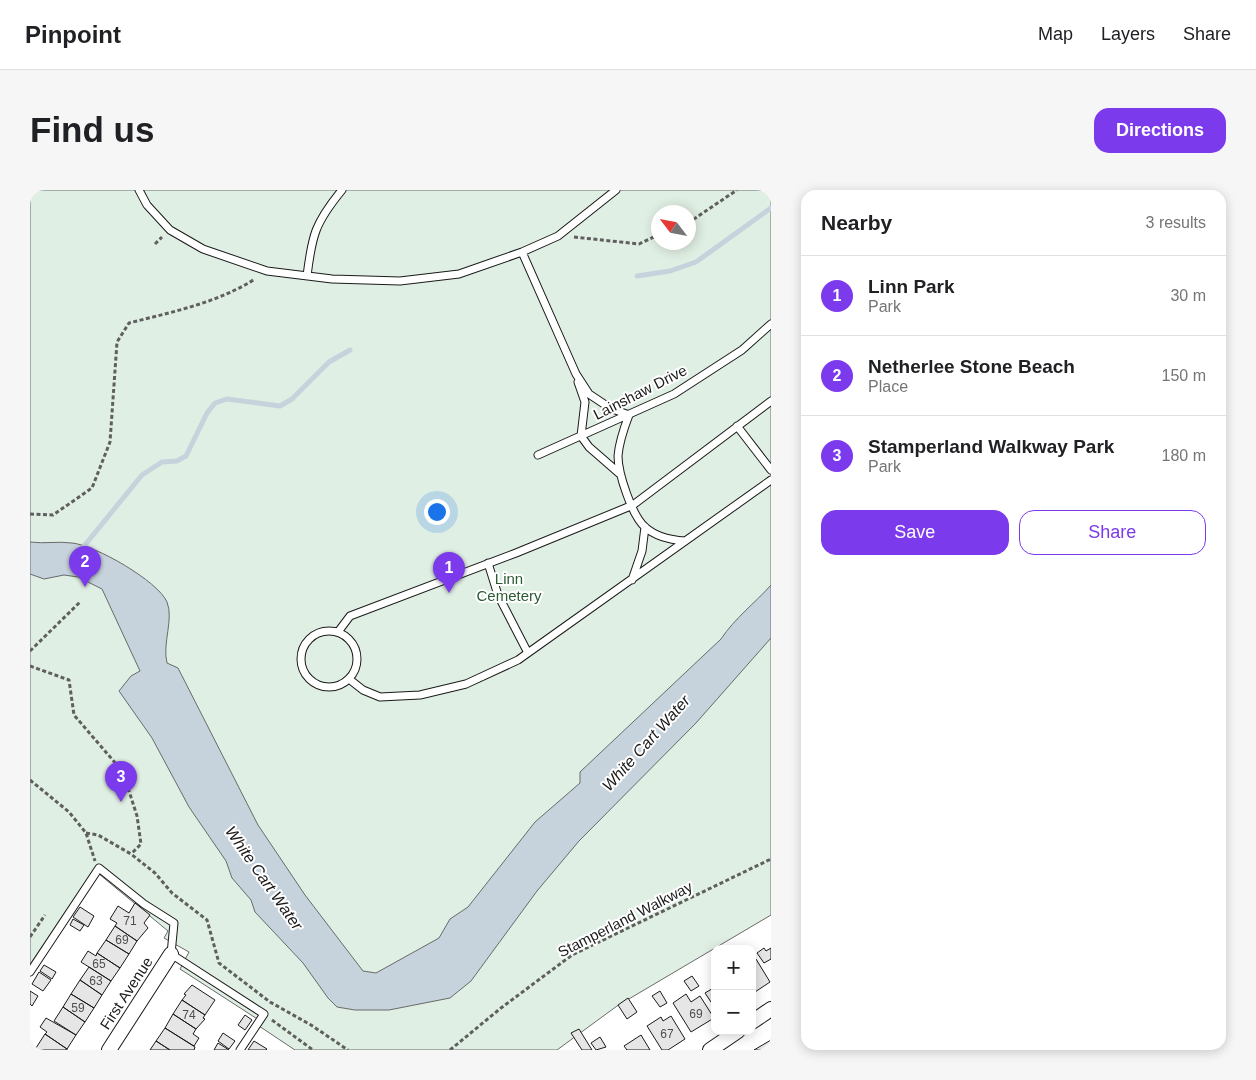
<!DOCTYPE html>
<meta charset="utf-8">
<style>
:root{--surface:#fff;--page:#f6f6f6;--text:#202124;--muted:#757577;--line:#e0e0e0;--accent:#7c3aed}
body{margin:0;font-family:Helvetica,sans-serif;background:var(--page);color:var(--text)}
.controls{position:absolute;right:15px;bottom:15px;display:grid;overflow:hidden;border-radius:10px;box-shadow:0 2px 12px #0003}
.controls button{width:45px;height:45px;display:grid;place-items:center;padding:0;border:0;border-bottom:1px solid var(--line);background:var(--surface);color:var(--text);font:25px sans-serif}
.compass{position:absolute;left:621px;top:15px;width:45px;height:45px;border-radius:50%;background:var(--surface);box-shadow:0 2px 12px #0003;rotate:302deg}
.you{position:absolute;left:406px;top:321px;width:18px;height:18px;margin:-12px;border:4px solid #fff;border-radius:50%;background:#1a73e8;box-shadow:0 0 0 8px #1a73e833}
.badge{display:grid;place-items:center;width:32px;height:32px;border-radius:50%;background:var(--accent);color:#fff;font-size:16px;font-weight:700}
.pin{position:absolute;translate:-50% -41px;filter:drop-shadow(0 1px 2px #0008)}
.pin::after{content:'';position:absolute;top:26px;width:18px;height:15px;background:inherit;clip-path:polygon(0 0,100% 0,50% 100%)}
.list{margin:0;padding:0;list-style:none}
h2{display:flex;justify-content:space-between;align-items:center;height:65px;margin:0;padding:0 20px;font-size:21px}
h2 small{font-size:16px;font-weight:400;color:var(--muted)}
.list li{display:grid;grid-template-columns:32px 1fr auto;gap:15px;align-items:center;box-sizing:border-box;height:80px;padding:0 20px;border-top:1px solid var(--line)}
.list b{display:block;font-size:19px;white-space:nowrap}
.list p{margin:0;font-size:16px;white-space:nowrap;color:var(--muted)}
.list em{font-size:16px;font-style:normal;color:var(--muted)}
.actions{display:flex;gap:10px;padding:15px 20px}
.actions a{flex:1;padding:11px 0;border:1px solid var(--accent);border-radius:15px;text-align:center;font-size:18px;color:var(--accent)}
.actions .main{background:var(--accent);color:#fff}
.map{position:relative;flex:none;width:741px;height:860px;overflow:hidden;border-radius:15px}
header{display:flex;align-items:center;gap:30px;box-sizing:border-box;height:70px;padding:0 25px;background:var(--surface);border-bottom:1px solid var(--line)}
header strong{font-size:24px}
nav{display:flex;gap:28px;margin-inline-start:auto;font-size:18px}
.intro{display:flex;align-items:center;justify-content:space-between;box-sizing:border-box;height:120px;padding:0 30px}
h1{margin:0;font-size:35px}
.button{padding:12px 22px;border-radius:15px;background:var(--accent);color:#fff;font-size:18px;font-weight:700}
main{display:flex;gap:30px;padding:0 30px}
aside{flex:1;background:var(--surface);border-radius:15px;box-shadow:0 2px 12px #0003}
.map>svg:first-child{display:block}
.green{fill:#e0efe3;stroke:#6a6a6a;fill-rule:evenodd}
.water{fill:#c6d2dc;stroke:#6a6a6a}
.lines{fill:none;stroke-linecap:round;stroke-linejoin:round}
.stream{stroke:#c6d2dc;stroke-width:5}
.building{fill:#e6e6e6;stroke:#1a1a1a}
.lane-casing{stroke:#1a1a1a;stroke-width:9}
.street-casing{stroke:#1a1a1a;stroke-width:16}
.path{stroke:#5f5f5f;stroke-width:3;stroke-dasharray:4 2.5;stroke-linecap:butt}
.lane{stroke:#fff;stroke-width:7}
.street{stroke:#fff;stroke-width:14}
.labels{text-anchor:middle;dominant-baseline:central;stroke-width:4;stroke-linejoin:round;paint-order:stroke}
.number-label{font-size:12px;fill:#4d4d4d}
.street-label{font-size:15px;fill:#1a1a1a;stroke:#fff}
.park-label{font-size:15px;fill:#2b5a34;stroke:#fff}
.water-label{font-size:16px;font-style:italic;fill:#1a1a1a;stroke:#fff}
</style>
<header>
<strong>Pinpoint</strong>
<nav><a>Map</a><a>Layers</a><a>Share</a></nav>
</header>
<div class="intro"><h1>Find us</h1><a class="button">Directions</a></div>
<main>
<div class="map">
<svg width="741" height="860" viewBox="0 0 741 860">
<rect width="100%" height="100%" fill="#fff"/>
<path class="green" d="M0 0H741V725L587 816 527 860H265L229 836 232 832 150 779 159 762 134 748 138 741 69 684 0 776ZM628 22H658V52H628Z"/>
<path class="water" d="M0 352C14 354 28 351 42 353 65 355 128 391 137 412 144 429 132 454 137 473L148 478 228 635 275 705 333 781 346 783 409 748 420 729 438 717 505 632 550 593V582L691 449C705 428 725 413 741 395V448L666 533 549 651 507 701 441 791 420 808 359 820H325L307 817 298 808 273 773 225 722 221 710 202 688 196 671 159 617 122 548 89 501 101 486 110 481 72 399 48 387 34 385 14 389 0 384Z"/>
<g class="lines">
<path class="stream" d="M607 86 640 81 666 72 741 18
M50 361 112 285 132 272 147 271 156 266 177 223 185 213 197 209 250 216 262 209 299 172 320 160"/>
</g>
<path class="building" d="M105 713 120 725 114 733 118 738 107 751 85 736 87 733 80 729 88 716 99 723Z
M50 717 64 726 58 737 43 727Z
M43 729 54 735 50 741 40 735Z
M85 736 107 751 99 764 76 750Z
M76 750 99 764 90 778 67 763Z
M734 758 736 761 741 758V769L734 773 727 763Z
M58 761 66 766 67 763 90 778 81 791 51 772Z
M726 769 740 792 722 804V771Z
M14 775 26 782 22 789 10 781Z
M59 777 81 791 72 805 50 790Z
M9 782 21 790 13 801 2 794Z
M662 786 669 796 661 801 654 791Z
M50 790 72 805 64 818 41 804Z
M162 795 185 810 175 825 152 810 156 805 154 804Z
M685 797V818L675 803Z
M0 801 8 806 2 816 0 814Z
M630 801 637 813 630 817 622 806Z
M41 804 64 818 55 832 33 817Z
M656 804 661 812 670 806 684 828 661 842 643 813Z
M598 808 607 822 597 829 588 815Z
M152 810 175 825 173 828 175 829 166 839 143 824Z
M33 817 55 832 46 845 24 831Z
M143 824 166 839 163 844 169 848 164 856 135 838Z
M215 825 222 830 215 840 208 835Z
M641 826 655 849 638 860H632L617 836 631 827 633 831Z
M16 828 46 845 37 859 15 844 17 842 10 837Z
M135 838 165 857 164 860H140L126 851Z
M549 839 562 860H552L541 843Z
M193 843 205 851 199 859 188 851Z
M15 844 37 859V860H10L6 858Z
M611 845 620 860H597L594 856Z
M570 847 576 857 566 860 561 853Z
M741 850V860H724Z
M126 851 140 860H120Z
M224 851 237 859 236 860H218Z
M188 853 199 860H184Z"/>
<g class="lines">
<defs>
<path id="lane" d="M109 0 117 15 140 40 173 59 237 81 302 89 370 91 429 84 492 62 528 46 586 0
M492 62 546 184 559 204 580 218 599 225C594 238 589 252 588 266 588 283 602 326 615 337 626 347 641 350 655 351
M277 86C282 45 285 33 312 0
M548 192 555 212 551 246 559 257 590 284
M707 236 741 280
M508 265 644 204 712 160 741 134
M458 373 468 405 498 463
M602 390 612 361 615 337
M271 469a28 28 0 1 1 56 0a28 28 0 1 1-56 0Z
M308 442 320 426 486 363 603 315 741 211
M319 489 333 500 350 507 390 505 436 494 488 470 741 290
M0 782 69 678 114 714 144 733 141 764 234 824 210 860"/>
<path id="street" d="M722 832 741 819
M79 860 141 764
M680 860 708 841"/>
</defs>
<use href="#lane" class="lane-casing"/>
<use href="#street" class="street-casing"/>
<path class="path" d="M658 33 707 0
M544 47 609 54 628 45
M125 54 132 47
M0 324 23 325 62 298 80 252 87 152 99 133C142 122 187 113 225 89
M0 461 50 412
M0 476 39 490 44 525 93 582 107 626 111 654 101 664
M0 590 39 622 56 643 65 671
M56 643 68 645 101 664 125 683 142 703 177 730 189 773 240 812 281 835 318 860
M0 747 15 725
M242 830 283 860
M420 860 471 818 542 765 741 669"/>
<use href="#lane" class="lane"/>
<use href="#street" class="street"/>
</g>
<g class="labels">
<g class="number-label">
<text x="100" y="731">71</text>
<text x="92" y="750">69</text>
<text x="69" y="774">65</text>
<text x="66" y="791">63</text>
<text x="48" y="818">59</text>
<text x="666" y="824">69</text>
<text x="159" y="825">74</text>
<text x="637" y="844">67</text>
</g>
<g class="street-label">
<text transform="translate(610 202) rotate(-27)">Lainshaw Drive</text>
<text transform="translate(595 729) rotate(-27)">Stamperland Walkway</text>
<text transform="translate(96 803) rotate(-57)">First Avenue</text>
</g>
<g class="park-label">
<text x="479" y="388">Linn<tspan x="479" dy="17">Cemetery</tspan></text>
</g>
<g class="water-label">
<text transform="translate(616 553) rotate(-48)">White Cart Water</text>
<text transform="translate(234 688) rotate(55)">White Cart Water</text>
</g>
</g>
</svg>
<div class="controls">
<button>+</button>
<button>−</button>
</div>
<svg class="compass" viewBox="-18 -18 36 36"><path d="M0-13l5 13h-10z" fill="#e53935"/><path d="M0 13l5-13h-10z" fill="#757577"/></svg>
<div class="you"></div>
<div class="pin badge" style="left:419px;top:403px">1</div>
<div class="pin badge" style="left:55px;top:397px">2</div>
<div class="pin badge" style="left:91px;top:612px">3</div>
</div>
<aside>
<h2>Nearby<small>3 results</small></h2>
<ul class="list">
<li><span class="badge">1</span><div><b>Linn Park</b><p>Park</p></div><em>30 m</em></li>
<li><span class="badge">2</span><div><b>Netherlee Stone Beach</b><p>Place</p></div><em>150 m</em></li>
<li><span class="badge">3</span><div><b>Stamperland Walkway Park</b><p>Park</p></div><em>180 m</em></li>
</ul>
<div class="actions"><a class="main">Save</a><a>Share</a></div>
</aside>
</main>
